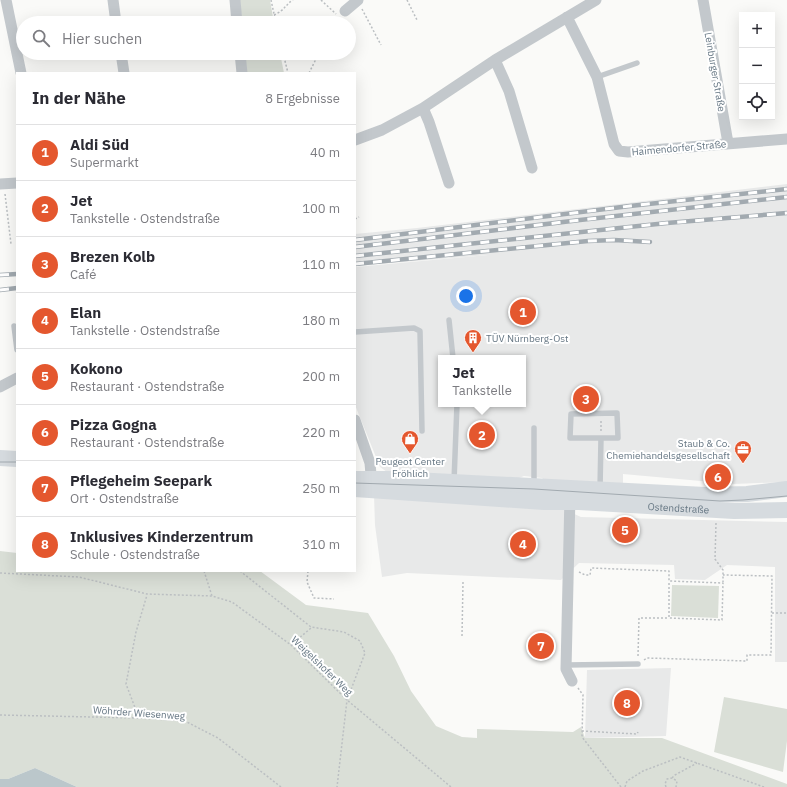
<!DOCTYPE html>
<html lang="de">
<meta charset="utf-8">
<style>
:root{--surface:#fff;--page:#f2f2f3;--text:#2b2b33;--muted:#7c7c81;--line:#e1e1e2;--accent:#e4572e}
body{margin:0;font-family:"IBM Plex Sans",sans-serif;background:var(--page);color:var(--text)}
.controls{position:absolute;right:12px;top:12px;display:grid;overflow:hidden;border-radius:0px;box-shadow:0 4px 16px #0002}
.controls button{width:36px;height:36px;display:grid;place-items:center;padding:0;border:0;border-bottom:1px solid var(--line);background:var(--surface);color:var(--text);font:20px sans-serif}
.you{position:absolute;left:466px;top:296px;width:14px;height:14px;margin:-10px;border:3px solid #fff;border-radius:50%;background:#1a73e8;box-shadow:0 0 0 6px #1a73e833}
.badge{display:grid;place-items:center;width:26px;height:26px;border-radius:50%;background:var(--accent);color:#fff;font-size:13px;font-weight:700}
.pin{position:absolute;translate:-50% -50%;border:2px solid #fff;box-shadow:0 1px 4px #0006}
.popup{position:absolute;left:438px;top:355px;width:88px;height:52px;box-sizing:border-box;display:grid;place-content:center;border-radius:0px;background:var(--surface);filter:drop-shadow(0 1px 3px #0005);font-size:13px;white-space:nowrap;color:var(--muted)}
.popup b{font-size:15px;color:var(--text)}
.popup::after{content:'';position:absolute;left:50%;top:100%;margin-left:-8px;border:8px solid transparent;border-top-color:var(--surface)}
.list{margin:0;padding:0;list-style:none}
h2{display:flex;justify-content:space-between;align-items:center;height:52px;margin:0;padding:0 16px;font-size:17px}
h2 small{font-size:13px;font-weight:400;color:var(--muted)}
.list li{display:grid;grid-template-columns:26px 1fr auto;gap:12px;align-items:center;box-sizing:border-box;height:56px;padding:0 16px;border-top:1px solid var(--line)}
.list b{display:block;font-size:15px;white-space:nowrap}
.list p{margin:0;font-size:13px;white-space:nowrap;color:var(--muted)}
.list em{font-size:13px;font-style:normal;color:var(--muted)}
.icon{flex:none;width:22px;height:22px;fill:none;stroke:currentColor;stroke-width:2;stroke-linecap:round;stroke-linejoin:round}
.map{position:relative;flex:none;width:787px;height:787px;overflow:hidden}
.search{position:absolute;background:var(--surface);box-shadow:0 4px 16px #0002;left:16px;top:16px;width:340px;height:44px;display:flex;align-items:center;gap:10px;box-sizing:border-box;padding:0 14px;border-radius:22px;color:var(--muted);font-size:15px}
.panel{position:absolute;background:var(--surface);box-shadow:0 4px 16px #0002;left:16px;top:72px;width:340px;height:500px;border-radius:0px}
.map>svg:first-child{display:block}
.built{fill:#e8e9e9;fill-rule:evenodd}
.green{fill:#dadfd7}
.water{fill:#bbc7cb}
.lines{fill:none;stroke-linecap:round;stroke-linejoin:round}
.path{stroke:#bbbfc2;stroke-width:1.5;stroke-dasharray:2 2;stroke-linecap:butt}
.lane{stroke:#c3c8cc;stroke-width:5.5}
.street{stroke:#c3c8cc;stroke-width:11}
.secondary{stroke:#d6dbdf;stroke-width:16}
.tram{stroke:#a2aab0;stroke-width:1}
.rail-casing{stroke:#a2aab0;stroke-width:4.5}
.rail{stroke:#fff;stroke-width:3;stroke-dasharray:9;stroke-linecap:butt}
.labels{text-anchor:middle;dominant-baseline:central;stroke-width:4;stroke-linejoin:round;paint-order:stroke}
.street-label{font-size:10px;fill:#657683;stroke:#fff}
.poi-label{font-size:10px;fill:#657683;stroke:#fff;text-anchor:start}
</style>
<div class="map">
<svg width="787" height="787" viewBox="0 0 787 787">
<rect width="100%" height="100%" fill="#fafaf8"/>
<path class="built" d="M787 184V482L734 484 623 474V485L546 481 542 478 524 476 519 478 387 472 380 467 355 405V267L488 255 355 266V234L417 228ZM441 358H523V404H441Z
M374 495 561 508 581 517 787 522V662H775V567L727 565 705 580 675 579 674 565 579 563 561 580 407 573 382 577 375 525Z
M671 668 666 736 585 738 587 670Z"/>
<path class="green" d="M240 0H270L274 23H242Z
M245 53H280L284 73H247Z
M0 551 17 553V571H260L306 605 368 613 394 656 411 691 436 726 462 737 477 738V729L573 732 581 727 585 738H662L787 784V787H77L35 768 8 779H0Z
M672 585 719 586 718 618 671 616Z
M724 697 787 709V741L783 772 714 752Z"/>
<path class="water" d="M35 768 77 787H0V779H8Z"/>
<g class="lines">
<path class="path" d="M271 0 276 23
M321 0 336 14
M407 0 417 20
M362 9 381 45
M274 15C285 10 285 5 293 0
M338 18 340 23
M283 53 288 73
M309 73 319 53
M5 194 11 244
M355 219 359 217
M601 421V431
M716 523 715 559 723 570V582
M204 571 212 596
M240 571 311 627 344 632 360 641 365 653 347 700 337 787
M308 571 307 582 314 598 334 599
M579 572 585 575H590L591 568 669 571V581L723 583 722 620 669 618V581
M0 573 79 577 147 594 212 596 232 602 291 645 347 700 451 787
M772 613H786
M462 636 463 582
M291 645 311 628
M638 656 639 618H669
M644 660 647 658 747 661V655H771L772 576 723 575
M578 688 583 695 582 737 621 787
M0 715 139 718 185 721 218 738 281 787
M139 718 126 684 136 632 147 595
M582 731 637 734 638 732
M672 778 675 775 697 763
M625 787 627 781 643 771 680 757 764 787
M666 787 665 784 667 779 672 778 677 781 676 787"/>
<path class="lane" d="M597 77 637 63
M449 320 453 358
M14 326 17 350
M355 332 414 328 420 331 422 431
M454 481 457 404
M534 485V428
M600 489 601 438H570L571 414 617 413 618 438H601
M566 665 638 664"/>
<path class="street" d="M6 0 21 73
M113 0 116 23
M235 0 237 23
M703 0 728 143
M345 11 358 0
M567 17 597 77 614 144 619 151 628 152 787 139
M121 53 124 73
M240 53 242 73
M495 60 509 91 532 168
M423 108 429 122 449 183
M355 140 382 130 423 108 495 60 596 0
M0 184 17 183
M0 387 17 378
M355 420 370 463 372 486
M570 495 566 669 572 681"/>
<g class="secondary">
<path d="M0 458 17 459"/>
<path d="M355 479H395L705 495 747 494 787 489"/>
<path id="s1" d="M355 489 544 502H579L734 511 787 510"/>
</g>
<path class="tram" d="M0 462H17
M355 483 534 489 720 501 743 500 787 496"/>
<defs>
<path id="rail" d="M355 240 630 206 787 189
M355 247 580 220 787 197
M355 256 667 223 787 213
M355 264 588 241 614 240 650 242
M0 275 17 274
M0 290 17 288"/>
</defs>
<use href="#rail" class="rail-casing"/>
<use href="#rail" class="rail"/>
</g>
<defs>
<symbol id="building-pin" viewBox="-11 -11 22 30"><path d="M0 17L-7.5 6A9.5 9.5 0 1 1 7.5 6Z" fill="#e4572e" stroke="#fff"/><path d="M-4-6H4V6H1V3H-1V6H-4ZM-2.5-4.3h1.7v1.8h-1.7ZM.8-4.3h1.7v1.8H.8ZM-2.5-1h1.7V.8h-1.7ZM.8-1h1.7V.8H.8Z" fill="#fff"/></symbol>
<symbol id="shop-pin" viewBox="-11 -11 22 30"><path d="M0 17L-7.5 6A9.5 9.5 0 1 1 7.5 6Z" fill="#e4572e" stroke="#fff"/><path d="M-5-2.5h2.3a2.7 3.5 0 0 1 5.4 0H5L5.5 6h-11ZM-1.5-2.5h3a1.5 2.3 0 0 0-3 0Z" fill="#fff"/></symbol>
<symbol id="office-pin" viewBox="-11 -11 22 30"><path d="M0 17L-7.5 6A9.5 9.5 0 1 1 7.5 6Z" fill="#e4572e" stroke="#fff"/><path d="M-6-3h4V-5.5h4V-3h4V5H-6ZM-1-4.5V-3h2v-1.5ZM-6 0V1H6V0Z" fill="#fff"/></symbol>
</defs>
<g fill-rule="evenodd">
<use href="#building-pin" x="463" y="328" width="20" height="27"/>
<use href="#shop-pin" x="400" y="429" width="20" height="27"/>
<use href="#office-pin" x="733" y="439" width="20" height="27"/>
</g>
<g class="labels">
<g class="street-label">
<text transform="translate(715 72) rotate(80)">Leinburger Straße</text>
<text transform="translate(679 148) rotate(-5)">Haimendorfer Straße</text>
<text stroke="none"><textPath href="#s1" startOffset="324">Ostendstraße</textPath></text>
<text transform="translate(322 666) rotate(44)">Weigelshofer Weg</text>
<text transform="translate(139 713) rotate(4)">Wöhrder Wiesenweg</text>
</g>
<g class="poi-label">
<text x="486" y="338">TÜV Nürnberg-Ost</text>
<text x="730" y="443" text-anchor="end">Staub &amp; Co.<tspan x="730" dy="12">Chemiehandelsgesellschaft</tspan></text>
<text x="410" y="461" text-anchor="middle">Peugeot Center<tspan x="410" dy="12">Fröhlich</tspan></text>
</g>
</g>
</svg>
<div class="controls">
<button>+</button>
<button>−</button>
<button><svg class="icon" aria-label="locate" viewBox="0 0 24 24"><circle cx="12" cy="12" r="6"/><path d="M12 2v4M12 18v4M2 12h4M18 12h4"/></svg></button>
</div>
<div class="you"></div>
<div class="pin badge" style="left:523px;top:312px">1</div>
<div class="pin badge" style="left:482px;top:435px">2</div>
<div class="popup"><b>Jet</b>Tankstelle</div>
<div class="pin badge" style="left:586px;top:399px">3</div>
<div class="pin badge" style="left:523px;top:544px">4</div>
<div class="pin badge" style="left:625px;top:530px">5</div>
<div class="pin badge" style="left:718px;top:477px">6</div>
<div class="pin badge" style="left:541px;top:646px">7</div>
<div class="pin badge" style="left:627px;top:703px">8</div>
<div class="search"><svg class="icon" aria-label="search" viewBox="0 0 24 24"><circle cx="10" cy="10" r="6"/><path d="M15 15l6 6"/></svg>Hier suchen</div>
<section class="panel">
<h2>In der Nähe<small>8 Ergebnisse</small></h2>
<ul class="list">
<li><span class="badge">1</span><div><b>Aldi Süd</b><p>Supermarkt</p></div><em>40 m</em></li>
<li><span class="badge">2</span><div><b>Jet</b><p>Tankstelle · Ostendstraße</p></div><em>100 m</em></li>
<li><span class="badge">3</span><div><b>Brezen Kolb</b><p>Café</p></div><em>110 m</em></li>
<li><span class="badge">4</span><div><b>Elan</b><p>Tankstelle · Ostendstraße</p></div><em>180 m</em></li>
<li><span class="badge">5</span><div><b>Kokono</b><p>Restaurant · Ostendstraße</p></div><em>200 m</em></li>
<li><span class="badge">6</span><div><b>Pizza Gogna</b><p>Restaurant · Ostendstraße</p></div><em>220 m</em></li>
<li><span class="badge">7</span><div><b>Pflegeheim Seepark</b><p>Ort · Ostendstraße</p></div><em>250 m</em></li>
<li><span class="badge">8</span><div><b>Inklusives Kinderzentrum</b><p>Schule · Ostendstraße</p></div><em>310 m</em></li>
</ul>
</section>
</div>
